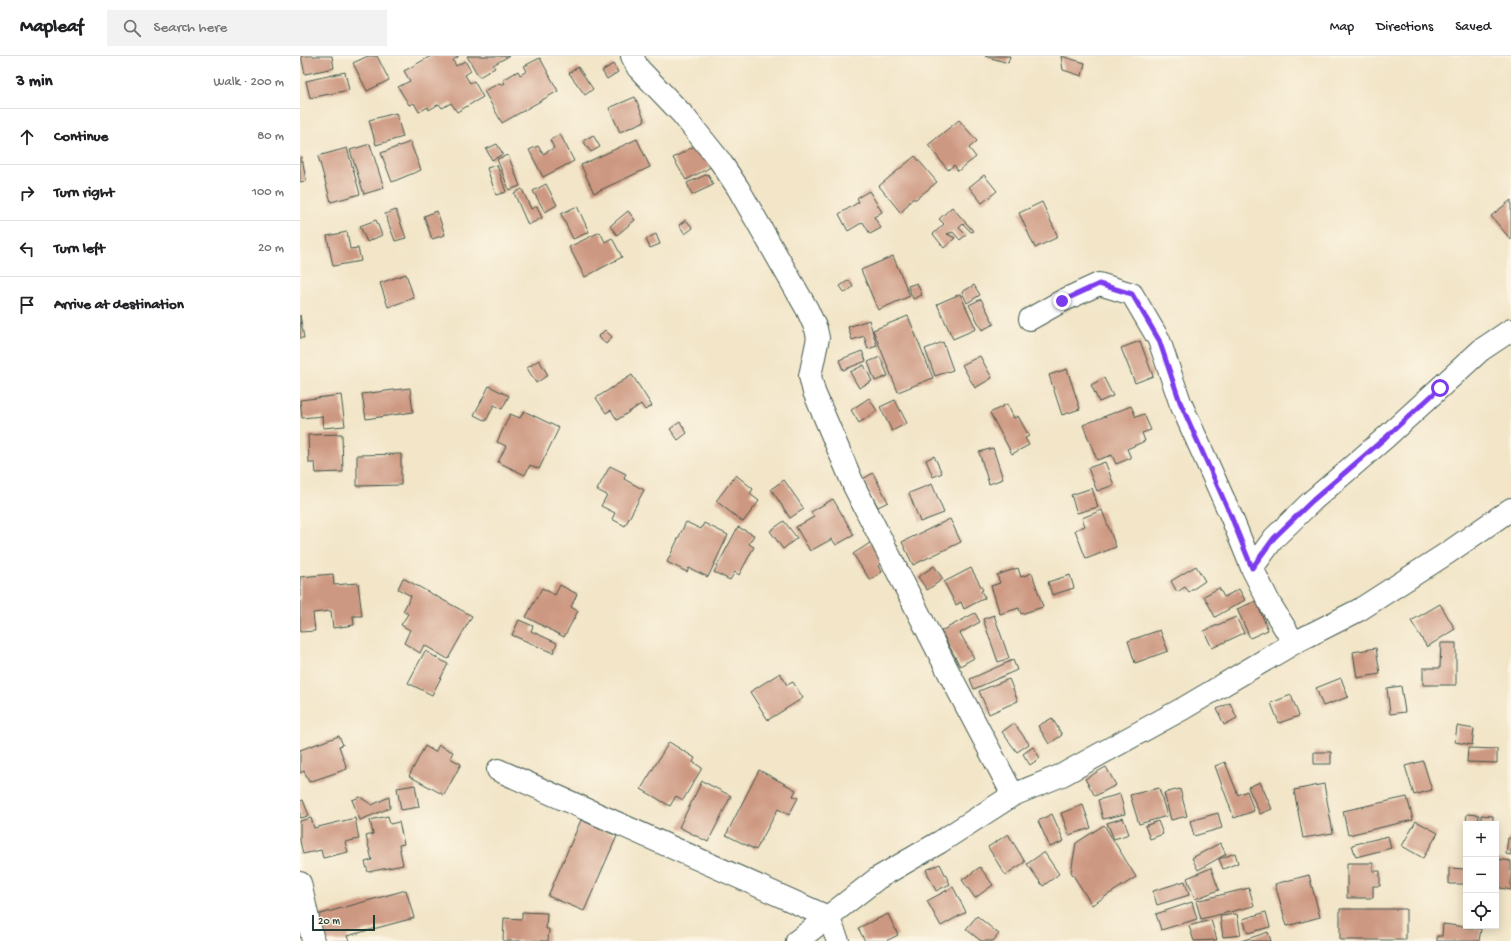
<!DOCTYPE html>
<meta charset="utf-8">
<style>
:root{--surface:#fff;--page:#f2f2f2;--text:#202124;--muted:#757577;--line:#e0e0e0}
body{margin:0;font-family:"Gochi Hand",sans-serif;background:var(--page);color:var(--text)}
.controls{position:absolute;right:12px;bottom:12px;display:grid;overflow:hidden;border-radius:0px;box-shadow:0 2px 10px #0003}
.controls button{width:36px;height:36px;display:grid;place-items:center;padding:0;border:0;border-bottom:1px solid var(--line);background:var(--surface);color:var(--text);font:20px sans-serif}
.scale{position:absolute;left:12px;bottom:10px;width:63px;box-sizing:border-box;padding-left:4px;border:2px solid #1f3d34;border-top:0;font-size:11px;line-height:14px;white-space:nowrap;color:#1f3d34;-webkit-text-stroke:3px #fcf5e5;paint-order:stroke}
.stop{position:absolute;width:12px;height:12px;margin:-9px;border:3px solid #7c3aed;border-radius:50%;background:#fff}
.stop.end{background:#7c3aed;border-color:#fff;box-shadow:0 1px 4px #0008}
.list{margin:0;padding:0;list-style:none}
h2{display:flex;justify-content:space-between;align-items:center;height:52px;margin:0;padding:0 16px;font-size:17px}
h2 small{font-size:13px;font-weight:400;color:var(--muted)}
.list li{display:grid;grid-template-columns:26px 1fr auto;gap:12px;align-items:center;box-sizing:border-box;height:56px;padding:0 16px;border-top:1px solid var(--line)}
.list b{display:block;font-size:15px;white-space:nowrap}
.list em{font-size:13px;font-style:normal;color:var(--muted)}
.icon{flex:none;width:22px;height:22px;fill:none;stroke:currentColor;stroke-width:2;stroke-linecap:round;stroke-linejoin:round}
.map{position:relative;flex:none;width:1211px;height:885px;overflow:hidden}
header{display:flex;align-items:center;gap:24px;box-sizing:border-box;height:56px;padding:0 20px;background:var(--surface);border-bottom:1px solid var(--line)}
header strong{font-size:19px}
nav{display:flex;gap:22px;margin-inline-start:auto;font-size:14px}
.search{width:280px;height:36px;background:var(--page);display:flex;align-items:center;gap:10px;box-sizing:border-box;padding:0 14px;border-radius:0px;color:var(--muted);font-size:15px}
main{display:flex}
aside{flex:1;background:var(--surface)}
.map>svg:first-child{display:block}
.building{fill:#cd9881}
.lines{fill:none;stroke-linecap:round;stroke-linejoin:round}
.minor-casing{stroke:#3f564a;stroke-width:24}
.minor{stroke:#fff;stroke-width:22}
.route{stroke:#7c3aed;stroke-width:5}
</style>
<header>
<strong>Mapleaf</strong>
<div class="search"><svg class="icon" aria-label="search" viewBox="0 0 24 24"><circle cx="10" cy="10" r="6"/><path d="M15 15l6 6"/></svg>Search here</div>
<nav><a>Map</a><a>Directions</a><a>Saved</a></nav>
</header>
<main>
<aside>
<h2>3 min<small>Walk · 200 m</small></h2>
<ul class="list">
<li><svg class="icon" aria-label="ahead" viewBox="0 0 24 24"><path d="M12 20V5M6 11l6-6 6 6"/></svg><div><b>Continue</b></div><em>80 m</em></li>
<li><svg class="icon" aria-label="right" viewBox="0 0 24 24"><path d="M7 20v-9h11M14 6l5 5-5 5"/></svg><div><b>Turn right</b></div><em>100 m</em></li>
<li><svg class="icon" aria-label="left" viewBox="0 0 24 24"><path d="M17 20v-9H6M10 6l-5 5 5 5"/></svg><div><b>Turn left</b></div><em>20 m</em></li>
<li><svg class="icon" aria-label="arrive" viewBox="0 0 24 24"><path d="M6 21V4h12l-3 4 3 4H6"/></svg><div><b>Arrive at destination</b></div></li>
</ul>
</aside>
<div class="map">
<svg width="1211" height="885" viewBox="0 0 1211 885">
<rect width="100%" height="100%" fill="#fcf5e5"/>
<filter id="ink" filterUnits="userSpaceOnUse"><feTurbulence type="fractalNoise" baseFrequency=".025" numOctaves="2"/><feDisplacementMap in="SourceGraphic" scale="8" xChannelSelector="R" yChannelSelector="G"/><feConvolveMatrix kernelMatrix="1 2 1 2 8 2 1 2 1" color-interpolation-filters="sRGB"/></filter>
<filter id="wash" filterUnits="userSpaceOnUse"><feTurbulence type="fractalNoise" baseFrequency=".012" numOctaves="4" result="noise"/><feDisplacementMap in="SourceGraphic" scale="16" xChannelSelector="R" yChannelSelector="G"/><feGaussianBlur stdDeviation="0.9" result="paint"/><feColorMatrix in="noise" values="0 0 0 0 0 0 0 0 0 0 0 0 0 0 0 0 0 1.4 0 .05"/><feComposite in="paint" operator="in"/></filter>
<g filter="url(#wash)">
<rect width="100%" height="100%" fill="#f2e5c8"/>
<g id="blocks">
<path class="building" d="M1 0H32L34 12 5 18Z
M68 0H77L89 24 67 35 53 7Z
M131 0H158V1L153 4 156 10 165 5 171 15 165 19 170 27 174 25 183 41 157 56 151 47 142 52 139 48 129 54 128 51 119 56 114 47 109 49 98 31 110 25 104 15Z
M167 0H209L193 9 195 12 179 21Z
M685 0H710L708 7Z
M761 0 785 7 782 20 763 14Z
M240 2 258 35 202 67 184 35 200 27 201 29 205 27 203 24 218 15 220 19 227 15 224 10Z
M313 8 318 16 307 23 302 15Z
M278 11 293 33 285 39 269 17Z
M45 16 49 34 10 42 6 25Z
M335 41 345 65 320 76 309 52Z
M96 57 103 81 76 89 69 64Z
M659 64 677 85 669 92 676 101 658 115 654 109 648 114 628 89Z
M260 78 274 105 243 121 229 94 238 90 243 98 254 92 250 84Z
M293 79 300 91 291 96 283 85Z
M337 83 350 111 294 137 281 109Z
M110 86 121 114 92 126 81 97Z
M70 88 84 132 64 138 50 94Z
M197 88 203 98 192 104 186 93Z
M398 88 411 111 386 124 373 102Z
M47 92 60 138 31 146 18 100Z
M208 99 220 130 209 134 197 103Z
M615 100 637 126 616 143H612L601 157 579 130Z
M0 101H2L6 125 0 126Z
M197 109 206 136 196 139 187 112Z
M408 118 413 129 392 139 387 127Z
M684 119 697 135 682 147 669 131Z
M246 128 257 149 245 156 233 135Z
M222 133 231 153 237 150 242 162 228 169 214 137Z
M569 135 582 156 574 161 581 172 570 178 563 166 548 175 539 158 559 146 557 142Z
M1211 144V184L1191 160Z
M742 146 758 181 735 192 719 157Z
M277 150 289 176 273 183 261 158Z
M652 151 673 175 671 176 663 168 659 172 666 179 660 184 653 176 647 178 655 182 644 192 633 178 644 168 639 163Z
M96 154 106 182 95 185 85 158Z
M137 155 145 179 132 183 124 160Z
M328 155 335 164 317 179 310 170Z
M76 164 82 179 67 186 60 170Z
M386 164 393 172 385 178 379 169Z
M47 176 50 193 58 192 61 205 33 210 27 180Z
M300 176 305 186 312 182 322 201 285 221 269 191Z
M356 178 360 188 350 192 346 183Z
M593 200 610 240 578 254 561 214Z
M106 218 114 242 88 251 80 227Z
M549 224 553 231 545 237 540 230Z
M617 227 622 239 613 243 608 230Z
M674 229 680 239 667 247 662 236Z
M660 238 676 273 653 283 637 248Z
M681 243 694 268 682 274 669 249Z
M0 259 4 282H0Z
M608 260 633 322 598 336 573 274Z
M569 264 577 290 568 293 564 280 552 284 548 271Z
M305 274 312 281 306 288 298 281Z
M840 285 853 320 835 327 821 292Z
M643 286 653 314 635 320 625 293Z
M562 295 566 305 543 314 539 304Z
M680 300 692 322 675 332 662 309Z
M580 301 588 320 575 325 568 306Z
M239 304 248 319 236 327 227 312Z
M564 309 572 325 559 332 550 316Z
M767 313 780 353 762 359 749 319Z
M332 319 352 350 345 354 341 348 317 364 311 354 306 357 296 342Z
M804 322 813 340 799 346 791 329Z
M189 330 209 340 202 353 194 349 186 365 174 359Z
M110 332 113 356 66 363 62 338Z
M41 339 45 370 23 372 22 360 2 362 0 344Z
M569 342 577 355 559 367 551 354Z
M595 344 607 367 592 375 580 351Z
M707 348 714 362 718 360 729 380 725 382 729 389 712 398 690 357Z
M831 350 836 361 844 358 851 374 842 377 845 385 827 393 831 402 816 408 812 399 797 404 783 369Z
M224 355 259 372 239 413 230 409 225 419 198 406 206 390 197 386 210 358 220 362Z
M380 366 387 377 378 384 370 373Z
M42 378 43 416 16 417 15 407H9L8 379Z
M693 392 703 423 689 428 679 396Z
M101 398V429L57 430V399Z
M634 400 642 417 633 421 626 404Z
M805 406 814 429 797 435 788 412Z
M310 410 326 418 324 423 344 434 325 470 312 463 315 457 301 450 307 439 297 434Z
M573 417 588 446 578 451 563 423Z
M436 419 453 433 450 438 459 445 443 466 416 445Z
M484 424 504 453 490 462 471 433Z
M632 428 644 457 620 466 609 437Z
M792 432 798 451 777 457 771 439Z
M533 443 554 479 536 489 532 483 510 495 496 471 514 461 511 456Z
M802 454 816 491 786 503 775 474 785 470 782 462Z
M650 463 661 486 613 509 602 486Z
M484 465 497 482 483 493 470 475Z
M386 466 401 473 404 467 428 479 408 521 389 512 387 516 367 506Z
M438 471 454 479 449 488 454 491 439 519 435 516 430 524 414 516Z
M573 485 586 504 578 510 582 516 570 524 553 498Z
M634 510 643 523 627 534 618 521Z
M896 510 905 525 889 536 885 531 877 536 871 525Z
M671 512 683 534 681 535 685 542 664 553 661 546 656 549 644 526Z
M718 512 721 521 732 517 743 551 721 558 719 552 700 558 691 530 700 527 697 519Z
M33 518 34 529 58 527 62 560H53L54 569 33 572 31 555 13 557 15 575 0 576V521Z
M770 519 774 532 752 539 748 526Z
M103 522 172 560 148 603 124 589 120 597 104 587 110 574 101 569 108 558 103 555 111 540 98 533Z
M260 529 277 538 271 551 278 555 264 581 226 561 242 532 255 539Z
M919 532 924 541 939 533 945 544 915 561 904 540Z
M956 545 968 574 950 582 937 553Z
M1140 548 1155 573 1127 591 1111 565Z
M675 557 680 566 660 577 674 602 660 610 641 575Z
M694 559 709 602 698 606 683 563Z
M936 561 944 577 912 592 904 575Z
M219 564 233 570 231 575 257 587 253 597 212 579Z
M860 574 868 595 835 607 828 585Z
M1141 587H1156V629H1123V612H1140Z
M1076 592 1080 618 1057 622 1053 596Z
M125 595 148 608 132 639 108 627Z
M713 604 717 614 674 633 670 623Z
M480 617 487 629 493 626 503 642 468 664 450 636Z
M1041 622 1048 641 1023 650 1016 632Z
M709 623 718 645 689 658 679 635Z
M1101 630 1105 656 1090 658 1087 632Z
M991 639 999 660 979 667 971 647Z
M930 647 937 662 924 669 917 653Z
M752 662 762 679 749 688 738 670Z
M714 667 729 688 717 696 702 676Z
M1157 670 1174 673 1172 689 1155 686Z
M39 680 43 689 39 690 47 713 9 726 4 715 0 717V694Z
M369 686 395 702 393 706 402 712 383 744 376 740 370 750 341 733Z
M139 689 153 696 150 702 161 708 144 739 109 720 125 690 135 696Z
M733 691 740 702 730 709 723 698Z
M1168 692 1197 693V707L1167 706Z
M1014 696H1031V708H1014Z
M1123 705 1132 734 1114 739 1105 710Z
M925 706 938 739 947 735 954 755 934 762 915 710Z
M806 711 816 729 795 740 785 723Z
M459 714 496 734 493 740 498 742 489 759 478 753 456 794 426 779Z
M402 725 431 740 408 786 379 771Z
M960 726 972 753 960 758 948 731Z
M1024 728 1033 777 1003 782 994 734Z
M115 729 119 751 101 754 97 732Z
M859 732 867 760 839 768 830 739Z
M880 733 887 760 871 764 864 737Z
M820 738 825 758 803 763 798 744Z
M60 741 72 749 89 741 90 752 60 764 52 744Z
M1107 741 1113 764 1048 779 1043 755Z
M3 744 9 760 0 762V745Z
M783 749 791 772 769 779 761 757Z
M918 757 922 772 894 780 890 765Z
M752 758 764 785 750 791 738 765Z
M1167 758 1179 759 1178 768H1166Z
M1181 759 1193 760V768H1181Z
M88 760 90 768 99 766 104 788 99 789 103 809 68 816 65 806 72 804 66 780 73 778 70 764Z
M11 762 14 772 55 762 59 783 45 786 48 796 23 802 21 794 3 798 0 785V765Z
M823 762 829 778 814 783 807 767Z
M281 764 317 780 284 855 248 840Z
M858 765 863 778 850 783 845 770Z
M1116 765 1138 777 1123 802 1102 790Z
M804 769 836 821 792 849 771 816 776 787Z
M708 778 725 806 705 819 688 791Z
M1088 780 1091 792 1056 801 1052 789Z
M1208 782H1211V799L1206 798Z
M920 787 926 798 898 814 892 802Z
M744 796 759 818 743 830 727 808Z
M935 797 938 807 923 813 919 803Z
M1196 803 1211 805V834L1196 831Z
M1047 807H1073V815H1080V830H1073V842H1047Z
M640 808 650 828 636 835 626 814Z
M680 811 693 829 675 842 662 824Z
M911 812 919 834 895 843 887 822Z
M1149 812 1166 813V828H1149Z
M1009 819 1020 861 987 870 975 828Z
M885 825 889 839 857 849 853 835Z
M653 831 666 856 641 870 627 845Z
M949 832 954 850 901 863 896 845Z
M106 834 114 862 47 880 49 885H24L17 859Z
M892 846 897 863 861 874 856 858Z
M1040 853H1106V884H1040Z
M222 856 247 857 246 873H249L248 885H203L204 862 222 863Z
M966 856 970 871 948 877 943 863Z
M588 858 598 879 586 885H565L558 872Z
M937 858 941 879 923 881 920 860Z
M677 860 699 878 693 885H681L666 873Z
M911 864 917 884 894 885 889 870Z
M1143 868 1181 873 1179 885H1137V880H1142Z
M968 876 971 885H941Z"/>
</g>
</g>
<g filter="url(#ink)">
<use href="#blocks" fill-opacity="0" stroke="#3f564a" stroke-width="1"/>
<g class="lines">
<defs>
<path id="minor" d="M332 0 338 12 383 59 420 105 438 132 507 253 516 273 518 282 510 320 514 336 554 430 648 615 713 739
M730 263 762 245 799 228 832 238 859 284 880 346 931 460 952 512 970 548 994 587
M952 512 974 482 1012 445 1085 382 1181 294 1211 274
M198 714 528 861 538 885
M0 827 13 885
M497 885 578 822 640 786 713 739 762 719 884 652 994 587 1059 554 1149 496 1211 453"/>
</defs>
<use href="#minor" class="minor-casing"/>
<use href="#minor" class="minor"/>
</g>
</g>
<g class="lines" filter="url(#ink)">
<path class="route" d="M762 245 799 228 832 238 859 284 880 346 931 460 952 512 974 482 1012 445 1085 382 1140 332"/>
</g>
</svg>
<div class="controls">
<button>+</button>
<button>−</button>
<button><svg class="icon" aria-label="locate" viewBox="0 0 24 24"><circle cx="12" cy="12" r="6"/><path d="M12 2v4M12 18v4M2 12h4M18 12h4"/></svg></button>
</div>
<div class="scale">20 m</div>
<div class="stop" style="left:1140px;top:332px"></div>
<div class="stop end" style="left:762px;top:245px"></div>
</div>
</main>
